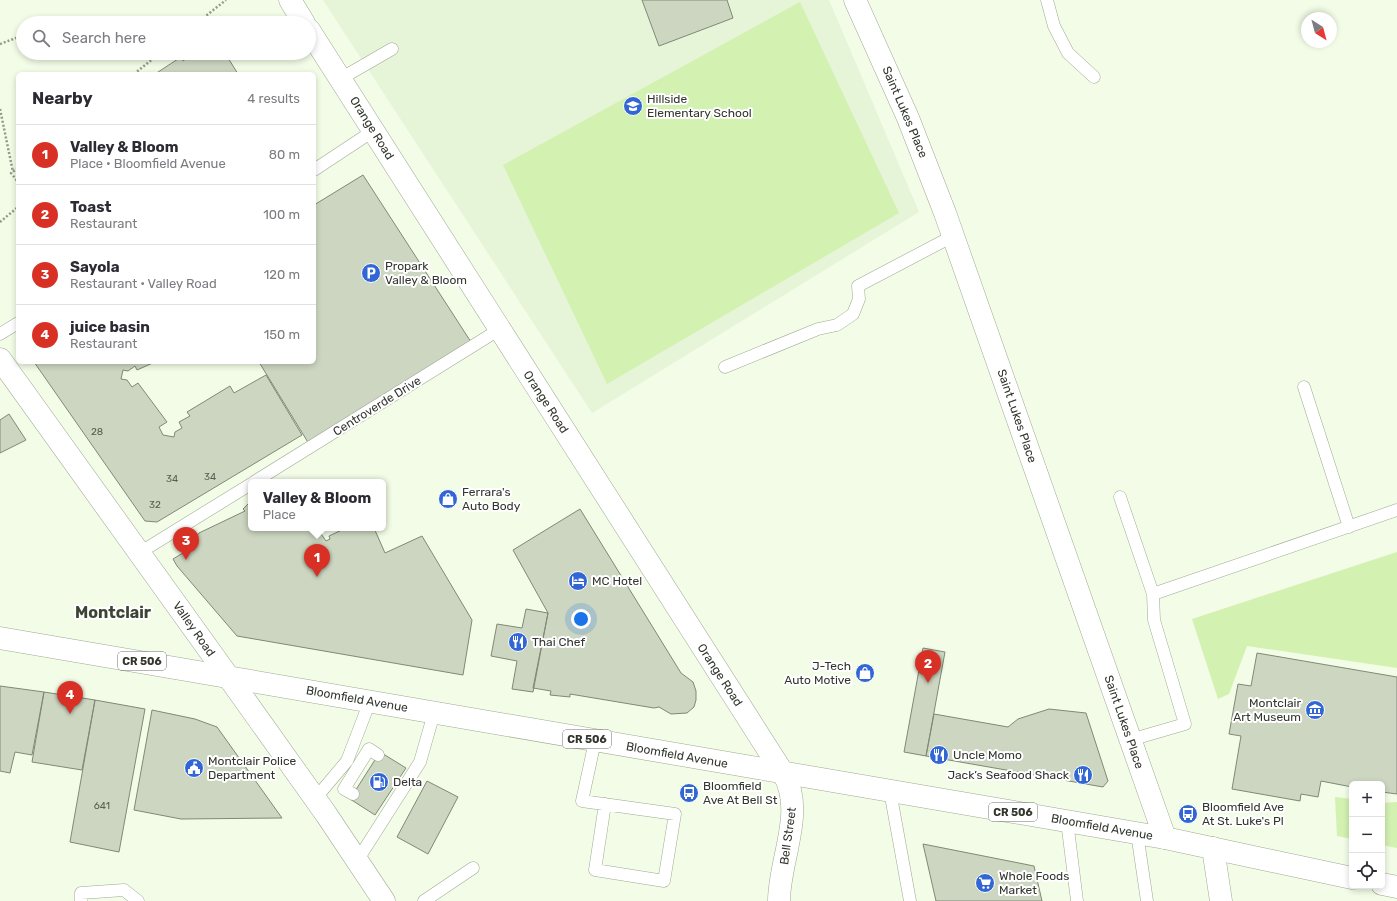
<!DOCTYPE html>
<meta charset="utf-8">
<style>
:root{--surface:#fff;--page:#f2f2f3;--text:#2b2b33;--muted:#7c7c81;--line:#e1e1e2;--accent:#d93025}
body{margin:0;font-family:Rubik,sans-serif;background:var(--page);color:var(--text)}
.controls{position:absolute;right:12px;bottom:12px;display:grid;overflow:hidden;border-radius:6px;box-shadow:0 2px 6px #0003}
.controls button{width:36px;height:36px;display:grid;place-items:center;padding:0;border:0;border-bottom:1px solid var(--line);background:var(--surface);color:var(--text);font:20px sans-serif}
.compass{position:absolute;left:1301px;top:12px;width:36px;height:36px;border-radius:50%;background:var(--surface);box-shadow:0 2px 6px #0003;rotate:144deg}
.you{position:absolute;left:581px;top:619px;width:14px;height:14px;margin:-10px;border:3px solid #fff;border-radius:50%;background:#1a73e8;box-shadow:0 0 0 6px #1a73e833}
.badge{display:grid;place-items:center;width:26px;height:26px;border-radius:50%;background:var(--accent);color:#fff;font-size:13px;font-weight:700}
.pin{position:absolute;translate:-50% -33px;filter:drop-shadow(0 1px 2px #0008)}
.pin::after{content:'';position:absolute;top:21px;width:14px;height:12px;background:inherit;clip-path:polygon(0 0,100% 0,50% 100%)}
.popup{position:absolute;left:248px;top:479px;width:138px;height:52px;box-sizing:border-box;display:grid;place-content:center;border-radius:6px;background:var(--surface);filter:drop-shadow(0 1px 3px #0005);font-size:13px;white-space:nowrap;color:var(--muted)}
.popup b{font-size:15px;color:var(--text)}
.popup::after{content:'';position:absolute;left:50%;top:100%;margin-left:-8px;border:8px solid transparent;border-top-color:var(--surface)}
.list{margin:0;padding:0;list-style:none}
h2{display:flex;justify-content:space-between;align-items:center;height:52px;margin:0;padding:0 16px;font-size:17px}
h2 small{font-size:13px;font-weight:400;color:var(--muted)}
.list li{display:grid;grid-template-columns:26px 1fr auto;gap:12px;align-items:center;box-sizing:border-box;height:60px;padding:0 16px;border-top:1px solid var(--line)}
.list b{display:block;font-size:15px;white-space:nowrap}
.list p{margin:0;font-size:13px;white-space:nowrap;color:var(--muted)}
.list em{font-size:13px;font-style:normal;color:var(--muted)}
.icon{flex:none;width:22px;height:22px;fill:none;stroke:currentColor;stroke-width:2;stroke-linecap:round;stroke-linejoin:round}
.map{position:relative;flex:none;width:1397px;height:901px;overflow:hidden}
.search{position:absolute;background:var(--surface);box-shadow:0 2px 6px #0003;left:16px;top:16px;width:300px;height:44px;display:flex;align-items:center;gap:10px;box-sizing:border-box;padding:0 14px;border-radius:22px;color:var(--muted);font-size:15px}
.panel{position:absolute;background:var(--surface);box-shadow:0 2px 6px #0003;left:16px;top:72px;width:300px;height:292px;border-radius:6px}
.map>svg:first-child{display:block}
.built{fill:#e6f4d7}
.green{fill:#d3f1b1}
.building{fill:#ccd6c0;stroke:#808976}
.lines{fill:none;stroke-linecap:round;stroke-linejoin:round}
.service-casing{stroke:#9fa994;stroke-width:13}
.minor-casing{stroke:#9fa994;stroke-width:23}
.tertiary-casing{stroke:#9fa994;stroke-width:23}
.secondary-casing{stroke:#9fa994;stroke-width:23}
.primary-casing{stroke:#9fa994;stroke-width:23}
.path{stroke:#949b8c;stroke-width:2.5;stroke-dasharray:2 2;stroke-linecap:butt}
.service{stroke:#fff;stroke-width:12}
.minor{stroke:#fff;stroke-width:22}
.tertiary{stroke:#fff;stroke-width:22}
.secondary{stroke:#fff;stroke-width:22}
.primary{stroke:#fff;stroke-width:22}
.labels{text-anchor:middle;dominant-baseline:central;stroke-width:4;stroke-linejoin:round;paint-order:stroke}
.number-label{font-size:10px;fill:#585e52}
.shield{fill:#fff;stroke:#70726d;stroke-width:1}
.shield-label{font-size:11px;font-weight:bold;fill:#32362e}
.poi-label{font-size:12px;fill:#32362e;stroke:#fff;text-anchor:start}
.street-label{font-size:12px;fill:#32362e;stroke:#fff}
.district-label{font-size:16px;font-weight:bold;fill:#3c4433;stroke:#fff}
</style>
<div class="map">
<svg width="1397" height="901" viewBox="0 0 1397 901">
<rect width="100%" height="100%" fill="#f2fce6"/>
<path class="built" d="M323 0H829L919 212 592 413Z"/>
<path class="green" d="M800 2 899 213 607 384 503 165Z
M1397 552V668L1247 646 1229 694 1218 699 1192 619Z
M1335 797 1352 799V839L1337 836Z
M1397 802V848L1382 845V803Z"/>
<path class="building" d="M642 0H727L733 18 659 46Z
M194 53H225L238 74H155L181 57 183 61Z
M363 175 471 342 309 444 259 362H314V205Z
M34 362H155L137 370 135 366 128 371 123 370 121 379 127 380 132 387 138 383 167 422 159 427 163 435 174 437 175 432 182 428 179 422 190 416 187 412 230 386 234 393 266 375 302 435 157 522 145 521Z
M9 414 26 440 0 453V420Z
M251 501V528H317L326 541 330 539 329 536 346 528H374L385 553 422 536 472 620 463 675 237 636 177 566 173 559 183 553 182 551 184 550 182 547 190 542 194 546 196 545 193 541 199 533 245 511 243 509Z
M580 509 681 673 693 682 696 691V700L694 707 687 713 671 714 659 707 654 708 570 694V697L550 695 551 691 533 688 548 613 513 550Z
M526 609 548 613 533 692 512 689 517 661 491 656 497 624 522 628Z
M923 648 945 652 926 756 904 752Z
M1257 653 1397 677V794L1382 792V784H1352V787L1321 781 1318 797 1301 794 1300 801 1232 789 1241 736 1229 734 1238 684 1251 686Z
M0 686 44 692 32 755 15 752 10 773 0 771Z
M44 692 95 700 82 770 32 762Z
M95 700 145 709 119 852 70 842Z
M1049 709 1086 713 1108 781 1103 787 926 756 934 714 1008 727 1018 719Z
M152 710 195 719 217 727 282 818 181 819 134 810Z
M380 752 406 768 375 815 350 799Z
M427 781 458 797 428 854 397 837Z
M923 844 1034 866 1042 901H936Z"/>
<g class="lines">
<defs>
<path id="service" d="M1047 0 1054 26 1068 53 1094 77
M340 79 392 49
M314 170 373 131
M0 334 18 323
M725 367 818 329 837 325 853 314 859 299 858 286 953 236
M1304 387 1349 527
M254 482 500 329
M1120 497 1153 594
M139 553 251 484
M1130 740 1185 724 1154 620 1153 594 1397 510
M595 741 582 801 675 814 664 881 595 870 605 804
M890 791 910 901
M353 794 344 789 369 749 378 755
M315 799 347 761 370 701
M1067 821 1077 901
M1137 833 1147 901
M357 861 420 762 434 713
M81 901V893L124 890 138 901
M424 901 473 868"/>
<path id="minor" d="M855 0 908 118 945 213 1165 838
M1213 848 1221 901
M779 901C779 860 806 811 783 773"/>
<path id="tertiary" d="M290 0 304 23
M309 30 783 773
M0 359 227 675"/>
<path id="secondary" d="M227 675 326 814 384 901"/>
<path id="primary" d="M0 638 1165 838 1352 878
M1382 884 1397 887"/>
</defs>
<use href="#service" class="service-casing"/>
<use href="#minor" class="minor-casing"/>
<use href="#tertiary" class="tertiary-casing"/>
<use href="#secondary" class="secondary-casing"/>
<use href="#primary" class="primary-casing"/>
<path class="path" d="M197 23 226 0
M0 44 16 38H23
M134 74 160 53
M0 109 13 172
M18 168 11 173 18 182
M0 222 18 207"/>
<use href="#service" class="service"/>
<use href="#minor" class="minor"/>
<use href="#tertiary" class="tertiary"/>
<use href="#secondary" class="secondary"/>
<use href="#primary" class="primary"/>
</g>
<defs>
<symbol id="school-disc" viewBox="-11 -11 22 22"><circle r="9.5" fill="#3166d4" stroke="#fff"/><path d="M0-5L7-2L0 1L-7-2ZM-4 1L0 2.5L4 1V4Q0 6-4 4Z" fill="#fff"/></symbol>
<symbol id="parking-disc" viewBox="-11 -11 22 22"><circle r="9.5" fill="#3166d4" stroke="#fff"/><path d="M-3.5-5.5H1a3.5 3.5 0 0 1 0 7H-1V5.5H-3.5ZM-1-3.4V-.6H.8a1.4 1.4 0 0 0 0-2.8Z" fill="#fff"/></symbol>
<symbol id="shop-disc" viewBox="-11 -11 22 22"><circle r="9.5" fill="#3166d4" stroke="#fff"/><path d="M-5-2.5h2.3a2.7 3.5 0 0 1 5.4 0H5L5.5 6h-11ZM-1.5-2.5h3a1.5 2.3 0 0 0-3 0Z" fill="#fff"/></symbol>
<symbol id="hotel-disc" viewBox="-11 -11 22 22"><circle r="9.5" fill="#3166d4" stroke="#fff"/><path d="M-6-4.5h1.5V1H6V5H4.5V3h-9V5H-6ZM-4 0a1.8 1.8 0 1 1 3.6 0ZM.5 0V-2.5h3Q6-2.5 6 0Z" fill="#fff"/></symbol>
<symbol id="restaurant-disc" viewBox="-11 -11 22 22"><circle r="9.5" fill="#3166d4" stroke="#fff"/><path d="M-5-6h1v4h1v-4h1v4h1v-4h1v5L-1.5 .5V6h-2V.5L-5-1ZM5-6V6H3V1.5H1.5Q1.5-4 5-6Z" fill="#fff"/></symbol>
<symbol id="museum-disc" viewBox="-11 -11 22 22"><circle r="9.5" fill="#3166d4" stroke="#fff"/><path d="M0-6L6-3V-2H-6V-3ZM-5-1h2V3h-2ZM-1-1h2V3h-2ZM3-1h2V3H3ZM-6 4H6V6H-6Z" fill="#fff"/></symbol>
<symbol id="civic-disc" viewBox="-11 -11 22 22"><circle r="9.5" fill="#3166d4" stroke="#fff"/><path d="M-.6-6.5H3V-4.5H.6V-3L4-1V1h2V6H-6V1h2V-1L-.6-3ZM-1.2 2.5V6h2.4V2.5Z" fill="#fff"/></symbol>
<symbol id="fuel-disc" viewBox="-11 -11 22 22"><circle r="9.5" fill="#3166d4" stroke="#fff"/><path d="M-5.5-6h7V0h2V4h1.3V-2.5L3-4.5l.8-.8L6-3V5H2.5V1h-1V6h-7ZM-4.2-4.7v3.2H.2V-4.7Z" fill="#fff"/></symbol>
<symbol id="bus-disc" viewBox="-11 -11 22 22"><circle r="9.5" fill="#3166d4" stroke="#fff"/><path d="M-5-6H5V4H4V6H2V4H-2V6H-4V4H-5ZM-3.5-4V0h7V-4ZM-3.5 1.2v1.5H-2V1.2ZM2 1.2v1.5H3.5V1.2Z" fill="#fff"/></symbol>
<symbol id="supermarket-disc" viewBox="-11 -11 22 22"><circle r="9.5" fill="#3166d4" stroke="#fff"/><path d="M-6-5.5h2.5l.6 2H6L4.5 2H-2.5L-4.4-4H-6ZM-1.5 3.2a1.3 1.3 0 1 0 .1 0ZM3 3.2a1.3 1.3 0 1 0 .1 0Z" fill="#fff"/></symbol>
</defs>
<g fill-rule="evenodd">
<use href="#school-disc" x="622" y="95" width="22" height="22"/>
<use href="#parking-disc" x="360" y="262" width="22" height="22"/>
<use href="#shop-disc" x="437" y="488" width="22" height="22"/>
<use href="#hotel-disc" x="567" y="570" width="22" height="22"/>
<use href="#restaurant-disc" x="507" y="631" width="22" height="22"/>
<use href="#shop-disc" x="854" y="662" width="22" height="22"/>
<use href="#museum-disc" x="1304" y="699" width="22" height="22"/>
<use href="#restaurant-disc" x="928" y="744" width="22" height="22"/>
<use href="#civic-disc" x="183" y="757" width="22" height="22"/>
<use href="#restaurant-disc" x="1072" y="764" width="22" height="22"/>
<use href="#fuel-disc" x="368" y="771" width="22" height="22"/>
<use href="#bus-disc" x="678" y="782" width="22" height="22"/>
<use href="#bus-disc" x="1177" y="803" width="22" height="22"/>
<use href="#supermarket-disc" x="974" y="872" width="22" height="22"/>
</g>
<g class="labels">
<g class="number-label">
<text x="97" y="432">28</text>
<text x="210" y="477">34</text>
<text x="172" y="479">34</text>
<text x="155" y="505">32</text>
<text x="102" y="806">641</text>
</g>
<g class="shield">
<rect x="118" y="652" width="48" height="18" rx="3"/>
<rect x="563" y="730" width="48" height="18" rx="3"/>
<rect x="989" y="803" width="48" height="18" rx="3"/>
</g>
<g class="shield-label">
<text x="142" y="661">CR 506</text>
<text x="587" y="739">CR 506</text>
<text x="1013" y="812">CR 506</text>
</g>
<g class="poi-label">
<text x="647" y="99">Hillside<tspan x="647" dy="14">Elementary School</tspan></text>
<text x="385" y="266">Propark<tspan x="385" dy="14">Valley &amp; Bloom</tspan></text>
<text x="462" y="492">Ferrara's<tspan x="462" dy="14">Auto Body</tspan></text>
<text x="592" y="581">MC Hotel</text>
<text x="532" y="642">Thai Chef</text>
<text x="851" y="666" text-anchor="end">J-Tech<tspan x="851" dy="14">Auto Motive</tspan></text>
<text x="1301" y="703" text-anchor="end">Montclair<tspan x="1301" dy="14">Art Museum</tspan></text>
<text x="953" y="755">Uncle Momo</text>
<text x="208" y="761">Montclair Police<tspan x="208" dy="14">Department</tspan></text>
<text x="1069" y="775" text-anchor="end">Jack’s Seafood Shack</text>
<text x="393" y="782">Delta</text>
<text x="703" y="786">Bloomfield<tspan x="703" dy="14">Ave At Bell St</tspan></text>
<text x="1202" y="807">Bloomfield Ave<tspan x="1202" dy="14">At St. Luke's Pl</tspan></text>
<text x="999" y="876">Whole Foods<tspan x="999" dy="14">Market</tspan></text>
</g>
<g class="street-label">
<text transform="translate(905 112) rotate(67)">Saint Lukes Place</text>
<text transform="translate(372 128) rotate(58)">Orange Road</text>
<text transform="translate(546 402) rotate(57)">Orange Road</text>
<text transform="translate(377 406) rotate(-32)">Centroverde Drive</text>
<text transform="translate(1017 416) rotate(71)">Saint Lukes Place</text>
<text transform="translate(194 629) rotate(55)">Valley Road</text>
<text transform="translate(720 675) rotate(57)">Orange Road</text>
<text transform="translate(357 699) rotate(10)">Bloomfield Avenue</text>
<text transform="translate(1124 722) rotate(71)">Saint Lukes Place</text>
<text transform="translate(677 755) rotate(10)">Bloomfield Avenue</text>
<text transform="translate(1102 827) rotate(10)">Bloomfield Avenue</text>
<text transform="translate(788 836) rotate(-82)">Bell Street</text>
</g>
<g class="district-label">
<text x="113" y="612">Montclair</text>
</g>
</g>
</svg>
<div class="controls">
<button>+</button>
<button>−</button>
<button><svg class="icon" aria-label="locate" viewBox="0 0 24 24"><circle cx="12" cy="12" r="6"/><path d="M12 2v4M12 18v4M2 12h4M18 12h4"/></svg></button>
</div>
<svg class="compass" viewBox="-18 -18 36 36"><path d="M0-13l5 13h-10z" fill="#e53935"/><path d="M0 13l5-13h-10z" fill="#7c7c81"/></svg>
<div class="you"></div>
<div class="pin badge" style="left:317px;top:577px">1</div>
<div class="popup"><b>Valley &amp; Bloom</b>Place</div>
<div class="pin badge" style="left:928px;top:683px">2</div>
<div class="pin badge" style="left:186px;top:560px">3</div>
<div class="pin badge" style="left:70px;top:714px">4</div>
<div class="search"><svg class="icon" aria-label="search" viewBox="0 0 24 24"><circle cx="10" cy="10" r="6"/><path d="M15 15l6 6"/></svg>Search here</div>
<section class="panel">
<h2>Nearby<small>4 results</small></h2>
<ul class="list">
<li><span class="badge">1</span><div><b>Valley &amp; Bloom</b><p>Place · Bloomfield Avenue</p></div><em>80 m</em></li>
<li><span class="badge">2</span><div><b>Toast</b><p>Restaurant</p></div><em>100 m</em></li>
<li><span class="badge">3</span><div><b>Sayola</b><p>Restaurant · Valley Road</p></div><em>120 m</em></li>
<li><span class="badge">4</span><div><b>juice basin</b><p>Restaurant</p></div><em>150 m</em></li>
</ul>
</section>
</div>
